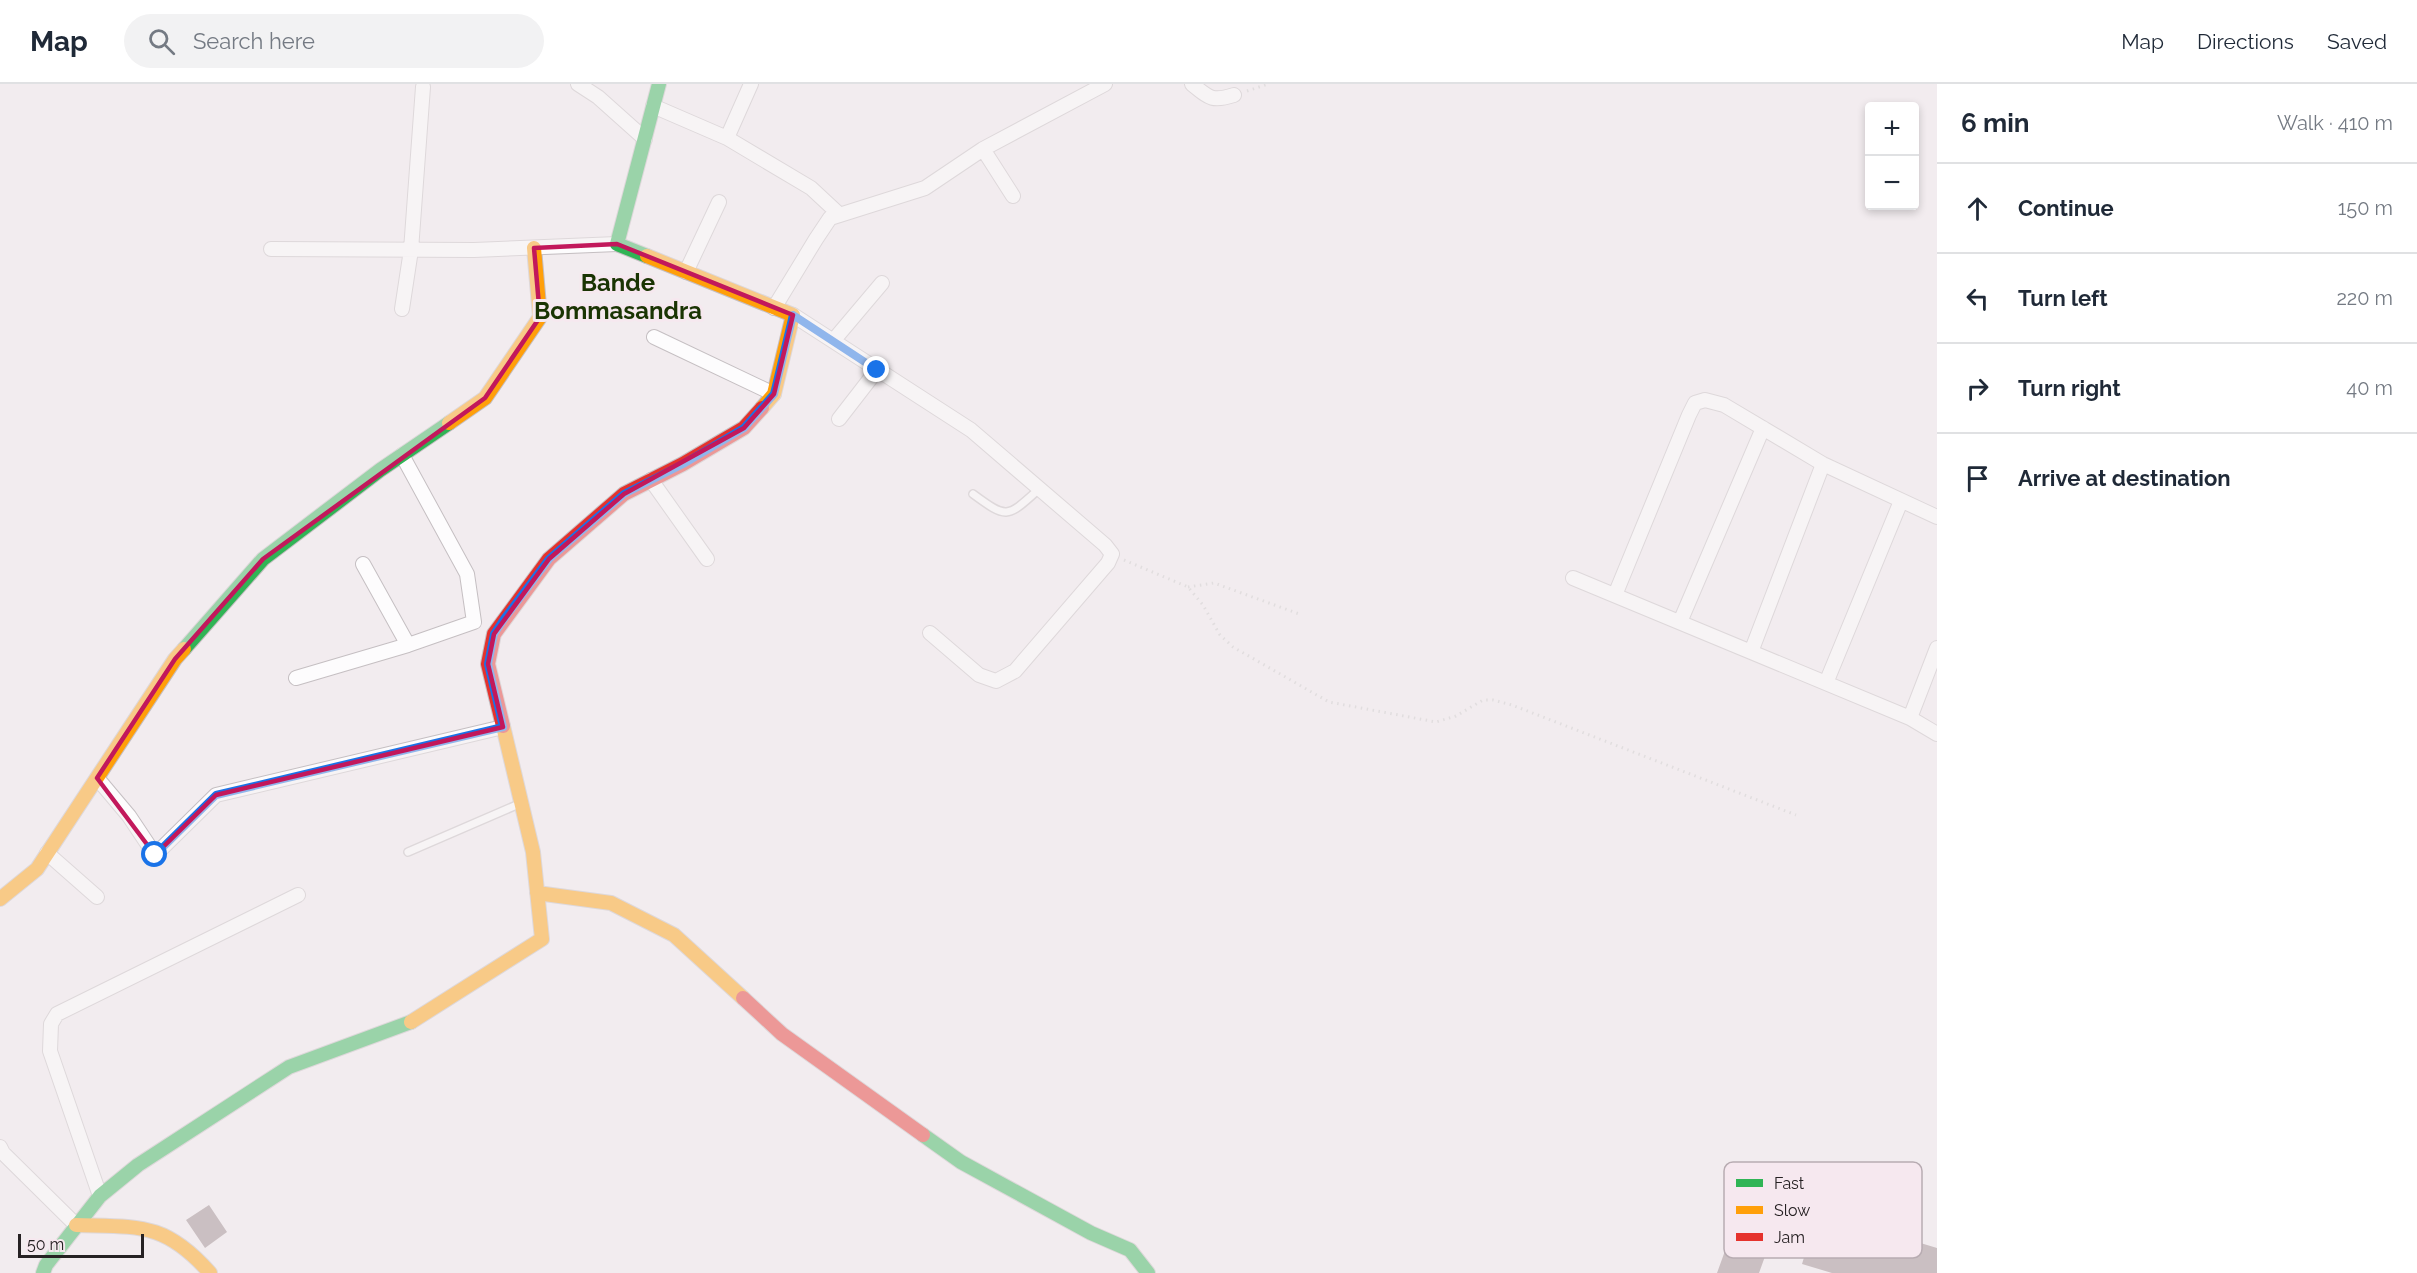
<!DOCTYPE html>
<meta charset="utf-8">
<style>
:root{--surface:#fff;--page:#f2f2f3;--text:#1f2937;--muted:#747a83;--line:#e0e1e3}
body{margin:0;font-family:Raleway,sans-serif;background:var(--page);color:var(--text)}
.controls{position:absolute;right:18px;top:18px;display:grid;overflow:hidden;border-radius:6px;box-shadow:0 3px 9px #0003}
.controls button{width:54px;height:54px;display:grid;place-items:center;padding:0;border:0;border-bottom:2px solid var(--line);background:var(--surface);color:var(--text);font:30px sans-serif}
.scale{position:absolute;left:18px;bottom:15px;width:126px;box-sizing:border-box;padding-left:6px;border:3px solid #262123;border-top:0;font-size:16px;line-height:21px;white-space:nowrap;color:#262123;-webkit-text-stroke:4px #f6e8ef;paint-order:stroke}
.stop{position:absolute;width:18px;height:18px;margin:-14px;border:4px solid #1a73e8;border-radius:50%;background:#fff}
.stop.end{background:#1a73e8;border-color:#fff;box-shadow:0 2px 6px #0008}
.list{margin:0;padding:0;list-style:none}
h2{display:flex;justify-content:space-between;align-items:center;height:78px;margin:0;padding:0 24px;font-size:26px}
h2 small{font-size:20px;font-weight:400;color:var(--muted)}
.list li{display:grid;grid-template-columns:39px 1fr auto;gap:18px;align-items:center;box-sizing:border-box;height:90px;padding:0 24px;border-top:2px solid var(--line)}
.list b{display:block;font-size:22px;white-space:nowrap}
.list em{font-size:20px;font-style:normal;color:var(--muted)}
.icon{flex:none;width:33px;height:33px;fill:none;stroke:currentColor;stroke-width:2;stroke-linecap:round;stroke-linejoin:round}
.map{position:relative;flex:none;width:1937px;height:1189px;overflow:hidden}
header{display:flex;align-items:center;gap:36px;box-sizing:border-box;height:84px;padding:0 30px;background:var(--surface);border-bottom:2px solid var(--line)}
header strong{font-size:28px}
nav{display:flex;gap:33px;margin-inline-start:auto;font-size:21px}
.search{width:420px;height:54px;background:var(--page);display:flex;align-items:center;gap:15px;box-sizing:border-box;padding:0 21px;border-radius:33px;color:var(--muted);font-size:22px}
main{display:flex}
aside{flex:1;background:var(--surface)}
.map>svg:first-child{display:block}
.building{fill:#9a888c}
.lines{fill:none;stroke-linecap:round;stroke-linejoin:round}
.lane-casing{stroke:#c5bfc2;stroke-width:10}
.street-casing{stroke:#c5bfc2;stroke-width:16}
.fast-casing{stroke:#c5bfc2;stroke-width:16}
.slow-casing{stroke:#c5bfc2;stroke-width:16}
.jam-casing{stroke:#c5bfc2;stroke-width:16}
.path{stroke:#cdcbcc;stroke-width:3;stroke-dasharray:1.5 4.5;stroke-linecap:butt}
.lane{stroke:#fdfcfd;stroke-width:7}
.street{stroke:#fdfcfd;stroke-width:14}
.fast{stroke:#30b455;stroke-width:14}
.slow{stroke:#ff9f0a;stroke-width:14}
.jam{stroke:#e5322d;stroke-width:14}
.route{stroke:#1a73e8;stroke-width:8}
.marked{fill:none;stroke:#c2185b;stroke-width:4.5;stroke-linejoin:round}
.labels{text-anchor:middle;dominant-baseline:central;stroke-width:6;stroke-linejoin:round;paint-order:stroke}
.quarter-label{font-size:24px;font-weight:bold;fill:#1a3403;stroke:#f6e8ef}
.key{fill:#f6e8ef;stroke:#b8acb2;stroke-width:1.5}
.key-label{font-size:16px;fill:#262123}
</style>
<header>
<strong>Map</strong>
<div class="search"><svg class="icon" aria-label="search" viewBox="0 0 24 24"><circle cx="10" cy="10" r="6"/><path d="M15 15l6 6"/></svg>Search here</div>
<nav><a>Map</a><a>Directions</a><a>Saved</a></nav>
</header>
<main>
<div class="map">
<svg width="1937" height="1189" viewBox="0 0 1937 1189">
<rect width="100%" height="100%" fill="#f2ecef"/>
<path class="building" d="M1743 1117 1780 1131 1759 1189H1717Z
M209 1121 227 1148 205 1164 186 1136Z
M1818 1128 1937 1164V1189H1832L1802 1180Z"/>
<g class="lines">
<defs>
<path id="lane" d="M973 410C1007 435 1007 434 1038 406
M408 768 519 720"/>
<path id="street" d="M578 0 598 13 645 55
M1192 0C1209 14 1212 18 1234 11
M653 22 727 54 811 104 840 131
M727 54 751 0
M983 65 1013 112
M271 165 474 166 617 160
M686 188 719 118
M774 224 816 155 830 134 925 104 983 65 1105 0
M402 225 411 166 423 3
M793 231 971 346 1105 461 1112 470 1108 479 1015 587 996 597 979 591 930 549
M654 253 774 310
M833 257 882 199
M839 335 877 286
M651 396 707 475
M363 480 408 561
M1573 494 1910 634 1937 650
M1615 511 1689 331 1695 319 1705 316 1724 321 1823 380 1937 433
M1680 538 1763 344
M1751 568 1823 380
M296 594 408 561 474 538 467 490 402 371
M1826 599 1901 417
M1910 634 1937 564
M97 694 129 732 155 771 216 711 503 643
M47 769 97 813
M0 1063 3 1069 76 1141
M100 1112 50 967 51 940 57 930 298 811"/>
<path id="fast" d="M647 172 617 160 659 0
M184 565 263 475 380 386 449 339
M923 1051 961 1078 1091 1149 1130 1166 1148 1189
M43 1189 46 1181 100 1112 138 1081 289 983 411 938"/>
<path id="slow" d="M647 172 793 231 774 310 762 324
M449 339 485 314 540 233 534 164
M537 809 611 819 674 851 743 914
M0 815 37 785 175 575 184 565
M411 938 542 855 533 768 503 642
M76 1141C139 1143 165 1138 210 1189"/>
<path id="jam" d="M503 642 488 580 494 550 549 475 624 410 683 380 744 344 762 324
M743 914 782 950 923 1051"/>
</defs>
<use href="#lane" class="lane-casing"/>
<use href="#street" class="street-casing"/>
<use href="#fast" class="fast-casing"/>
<use href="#slow" class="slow-casing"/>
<use href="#jam" class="jam-casing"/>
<path class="path" d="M1247 7 1268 0
M1124 476 1188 503 1203 521 1220 551 1233 563 1329 618 1436 638 1456 632 1483 616H1493L1512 621 1796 731
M1188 503 1214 499 1302 531"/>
<use href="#lane" class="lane"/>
<use href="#street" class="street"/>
<use href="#fast" class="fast"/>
<use href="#slow" class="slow"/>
<use href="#jam" class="jam"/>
</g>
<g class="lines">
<path class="route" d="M155 771 216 711 503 643 488 580 494 550 504 535 549 475 624 410 683 380 744 344 774 310 793 231 877 286"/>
</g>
<path d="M0 0H1937V1189H0ZM617 160 793 231 774 310 744 344 624 410 549 475 494 550 488 580 503 643 216 711 155 771 97 694 175 575 263 475 485 314 540 233 534 164Z" fill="#f2ecef" fill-opacity=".55" fill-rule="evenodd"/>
<path class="marked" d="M617 160 793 231 774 310 744 344 624 410 549 475 494 550 488 580 503 643 216 711 155 771 97 694 175 575 263 475 485 314 540 233 534 164Z"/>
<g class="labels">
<g class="quarter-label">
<text x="618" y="198">Bande<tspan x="618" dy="28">Bommasandra</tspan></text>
</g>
</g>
<rect x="1724" y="1078" width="198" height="96" rx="9" class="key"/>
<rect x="1736" y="1095" width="27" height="8" fill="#30b455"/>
<rect x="1736" y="1122" width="27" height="8" fill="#ff9f0a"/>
<rect x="1736" y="1149" width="27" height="8" fill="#e5322d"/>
<g class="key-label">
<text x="1774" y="1105">Fast</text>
<text x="1774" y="1132">Slow</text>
<text x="1774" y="1159">Jam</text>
</g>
</svg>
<div class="controls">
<button>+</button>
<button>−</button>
</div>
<div class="scale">50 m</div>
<div class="stop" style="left:155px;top:771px"></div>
<div class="stop end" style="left:877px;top:286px"></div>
</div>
<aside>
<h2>6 min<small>Walk · 410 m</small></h2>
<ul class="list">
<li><svg class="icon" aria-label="ahead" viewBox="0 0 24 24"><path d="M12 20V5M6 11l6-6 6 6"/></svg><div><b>Continue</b></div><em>150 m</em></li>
<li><svg class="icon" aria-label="left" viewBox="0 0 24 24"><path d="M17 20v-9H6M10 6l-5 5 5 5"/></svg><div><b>Turn left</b></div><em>220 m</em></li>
<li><svg class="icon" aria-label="right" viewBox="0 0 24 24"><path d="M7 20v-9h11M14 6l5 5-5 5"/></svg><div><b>Turn right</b></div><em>40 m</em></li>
<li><svg class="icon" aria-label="arrive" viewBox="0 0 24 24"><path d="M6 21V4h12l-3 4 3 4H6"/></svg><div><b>Arrive at destination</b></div></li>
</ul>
</aside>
</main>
